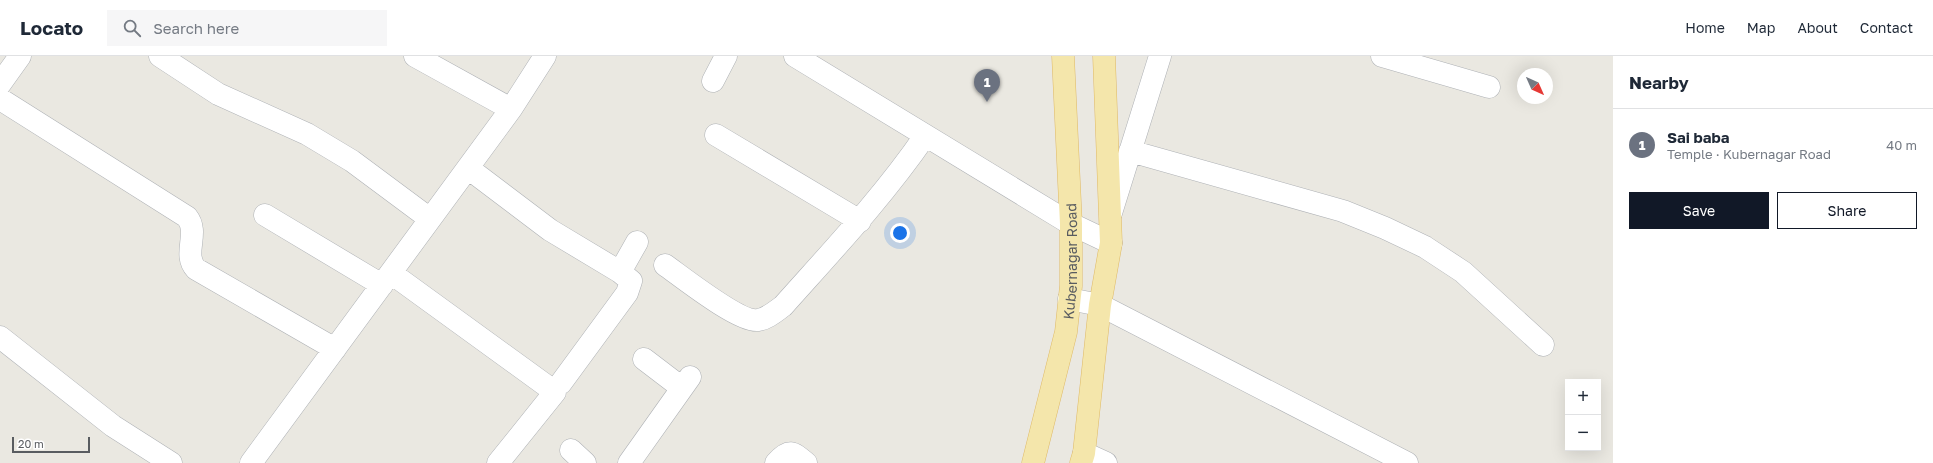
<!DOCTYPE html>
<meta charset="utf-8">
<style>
:root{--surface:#fff;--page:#f6f6f7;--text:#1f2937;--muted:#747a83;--line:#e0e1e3;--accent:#111827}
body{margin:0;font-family:"Golos Text",sans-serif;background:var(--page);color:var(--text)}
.controls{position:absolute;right:12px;bottom:12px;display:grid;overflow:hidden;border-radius:0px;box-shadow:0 4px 16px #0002}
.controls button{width:36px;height:36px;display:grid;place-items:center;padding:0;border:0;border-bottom:1px solid var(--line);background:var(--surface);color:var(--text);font:20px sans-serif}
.compass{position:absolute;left:1517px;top:12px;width:36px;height:36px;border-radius:50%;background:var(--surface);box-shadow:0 4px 16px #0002;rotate:135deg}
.scale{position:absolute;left:12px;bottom:10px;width:78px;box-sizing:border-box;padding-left:4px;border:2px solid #595c60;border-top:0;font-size:11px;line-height:14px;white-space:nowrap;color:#595c60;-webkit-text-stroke:3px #fff;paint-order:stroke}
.you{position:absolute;left:900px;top:177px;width:14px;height:14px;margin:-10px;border:3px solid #fff;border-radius:50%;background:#1a73e8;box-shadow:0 0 0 6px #1a73e833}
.badge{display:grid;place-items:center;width:26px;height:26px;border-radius:50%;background:var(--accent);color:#fff;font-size:13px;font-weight:700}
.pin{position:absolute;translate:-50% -33px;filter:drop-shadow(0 1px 2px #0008)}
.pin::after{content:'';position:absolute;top:21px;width:14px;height:12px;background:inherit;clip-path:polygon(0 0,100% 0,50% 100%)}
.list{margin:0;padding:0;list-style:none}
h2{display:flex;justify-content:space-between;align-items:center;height:52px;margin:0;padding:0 16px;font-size:17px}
h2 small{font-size:13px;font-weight:400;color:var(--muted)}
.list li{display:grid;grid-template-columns:26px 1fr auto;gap:12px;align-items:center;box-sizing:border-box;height:72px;padding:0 16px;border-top:1px solid var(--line)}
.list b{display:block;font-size:15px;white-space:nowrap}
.list p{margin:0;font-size:13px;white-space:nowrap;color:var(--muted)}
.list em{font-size:13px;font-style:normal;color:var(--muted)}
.actions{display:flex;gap:8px;padding:12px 16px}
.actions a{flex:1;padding:9px 0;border:1px solid var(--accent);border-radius:0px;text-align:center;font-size:14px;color:var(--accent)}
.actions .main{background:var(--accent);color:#fff}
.icon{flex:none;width:22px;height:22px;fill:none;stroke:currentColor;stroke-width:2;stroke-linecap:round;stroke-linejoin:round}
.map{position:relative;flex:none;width:1613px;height:407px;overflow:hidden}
header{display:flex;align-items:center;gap:24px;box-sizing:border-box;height:56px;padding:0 20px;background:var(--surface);border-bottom:1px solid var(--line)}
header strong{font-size:19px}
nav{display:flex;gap:22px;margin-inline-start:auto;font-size:14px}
.search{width:280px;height:36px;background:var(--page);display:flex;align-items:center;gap:10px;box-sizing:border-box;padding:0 14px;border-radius:0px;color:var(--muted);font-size:15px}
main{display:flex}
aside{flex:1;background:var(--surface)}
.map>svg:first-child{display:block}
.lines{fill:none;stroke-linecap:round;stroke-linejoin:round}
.minor-casing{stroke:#aeb1b5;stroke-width:23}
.major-casing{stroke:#dfb965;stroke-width:23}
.minor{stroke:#fff;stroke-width:22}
.major{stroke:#f4e6ab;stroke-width:22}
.labels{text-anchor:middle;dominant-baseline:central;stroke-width:3;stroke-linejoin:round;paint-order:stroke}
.street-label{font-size:14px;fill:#595c60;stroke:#fff}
</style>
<header>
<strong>Locato</strong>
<div class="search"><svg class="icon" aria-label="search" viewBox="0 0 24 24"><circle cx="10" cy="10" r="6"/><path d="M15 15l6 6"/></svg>Search here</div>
<nav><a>Home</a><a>Map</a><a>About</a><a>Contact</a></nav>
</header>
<main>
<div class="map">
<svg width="1613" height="407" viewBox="0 0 1613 407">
<rect width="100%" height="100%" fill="#eae8e1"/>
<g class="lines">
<defs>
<path id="minor" d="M160 0 218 38 307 78 352 105 430 163
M415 0 511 53
M795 0 1071 168 1111 187
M1382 0 1489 31
M713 25 726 0
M0 28 20 0
M0 43 187 161C200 177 182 198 196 213L335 293
M716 79 860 165
M1130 95 1343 155 1385 172 1425 191 1463 216 1543 289
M468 112 550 174 620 216
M1111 157 1160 0
M265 159 382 229
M665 209C682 221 740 267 758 264 767 263 776 255 783 250 832 195 883 141 925 80
M391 217 555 336 498 407
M1069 243 1100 249 1407 407
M0 281 113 370 171 407
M644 303 682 332
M561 327 627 237 631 225 620 216 637 186
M571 394 585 407
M1084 397 1106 407
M251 407 511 53 545 0
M629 407 690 321
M776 407C789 392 793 396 806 407"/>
<g id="major">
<path id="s1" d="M1033 407 1066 276 1071 230V168L1063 0"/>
<path d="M1081 407 1084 397 1100 249 1111 187 1104 0"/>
</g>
</defs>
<use href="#minor" class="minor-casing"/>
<use href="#major" class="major-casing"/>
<use href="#minor" class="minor"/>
<use href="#major" class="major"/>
</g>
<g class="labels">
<g class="street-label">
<text stroke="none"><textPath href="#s1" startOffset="206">Kubernagar Road</textPath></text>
</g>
</g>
</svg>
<div class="controls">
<button>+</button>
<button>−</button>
</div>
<svg class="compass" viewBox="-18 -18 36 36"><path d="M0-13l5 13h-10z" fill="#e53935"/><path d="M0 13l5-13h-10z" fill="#747a83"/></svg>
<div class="scale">20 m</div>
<div class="you"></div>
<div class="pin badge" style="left:987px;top:46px;background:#6b7280">1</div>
</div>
<aside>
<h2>Nearby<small></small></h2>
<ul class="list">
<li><span class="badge" style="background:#6b7280">1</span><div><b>Sai baba</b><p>Temple · Kubernagar Road</p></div><em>40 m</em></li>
</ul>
<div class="actions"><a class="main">Save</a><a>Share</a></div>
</aside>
</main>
